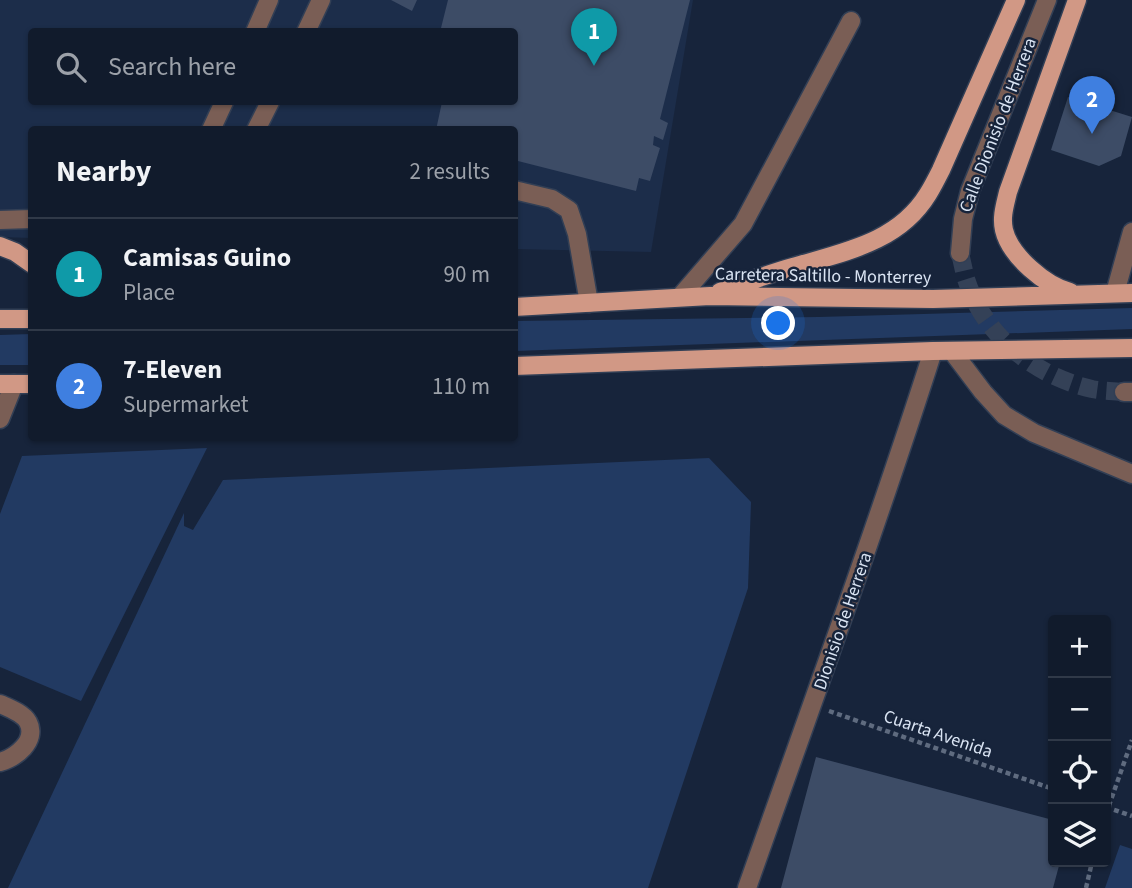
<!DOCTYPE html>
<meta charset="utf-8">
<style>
:root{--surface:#111b2c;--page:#1a2434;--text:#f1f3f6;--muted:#9ca1a9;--line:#303948;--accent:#8c9099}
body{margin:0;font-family:"Source Sans 3",sans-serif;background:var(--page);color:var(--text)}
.controls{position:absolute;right:21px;bottom:21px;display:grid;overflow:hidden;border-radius:7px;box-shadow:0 2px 5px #0004}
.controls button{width:63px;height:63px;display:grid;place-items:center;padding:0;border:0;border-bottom:2px solid var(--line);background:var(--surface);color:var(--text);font:35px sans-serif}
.you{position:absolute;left:779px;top:324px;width:24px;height:24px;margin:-18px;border:5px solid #fff;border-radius:50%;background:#1a73e8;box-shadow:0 0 0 10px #1a73e833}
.badge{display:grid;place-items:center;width:46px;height:46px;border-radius:50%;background:var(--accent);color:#fff;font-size:23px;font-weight:700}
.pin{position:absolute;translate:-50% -58px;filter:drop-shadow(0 2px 4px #0008)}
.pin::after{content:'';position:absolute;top:37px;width:24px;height:21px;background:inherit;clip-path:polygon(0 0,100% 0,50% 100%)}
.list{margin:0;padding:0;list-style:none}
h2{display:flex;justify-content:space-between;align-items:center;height:91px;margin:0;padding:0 28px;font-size:30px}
h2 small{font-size:23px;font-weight:400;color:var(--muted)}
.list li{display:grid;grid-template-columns:46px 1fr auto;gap:21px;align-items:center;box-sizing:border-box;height:112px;padding:0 28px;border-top:2px solid var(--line)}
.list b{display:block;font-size:26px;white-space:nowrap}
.list p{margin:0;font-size:23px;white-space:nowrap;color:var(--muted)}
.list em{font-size:23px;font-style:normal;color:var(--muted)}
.icon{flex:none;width:38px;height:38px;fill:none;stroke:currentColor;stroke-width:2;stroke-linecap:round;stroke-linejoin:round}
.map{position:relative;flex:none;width:1132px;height:888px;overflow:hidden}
.search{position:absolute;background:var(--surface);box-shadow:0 2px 5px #0004;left:28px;top:28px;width:490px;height:77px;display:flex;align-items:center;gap:18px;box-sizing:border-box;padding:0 24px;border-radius:7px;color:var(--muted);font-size:26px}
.panel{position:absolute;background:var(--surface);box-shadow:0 2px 5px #0004;left:28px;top:126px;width:490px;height:315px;border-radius:7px}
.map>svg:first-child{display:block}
.built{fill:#1c2d4a;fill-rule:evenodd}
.green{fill:#223a62}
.building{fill:#3d4c66}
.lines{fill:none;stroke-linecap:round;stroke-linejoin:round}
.minor-tunnel{stroke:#344157;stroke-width:18;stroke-dasharray:18 9;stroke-linecap:butt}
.minor-casing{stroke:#323f55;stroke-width:21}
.major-casing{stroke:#323f55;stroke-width:21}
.path{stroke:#5f6b7f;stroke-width:4.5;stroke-dasharray:5 3.5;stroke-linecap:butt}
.minor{stroke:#7a5e55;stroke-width:18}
.major{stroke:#d19885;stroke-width:18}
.labels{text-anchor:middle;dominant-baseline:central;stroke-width:5;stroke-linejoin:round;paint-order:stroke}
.street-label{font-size:18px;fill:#dae4f3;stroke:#17243b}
</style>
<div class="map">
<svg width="1132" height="888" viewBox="0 0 1132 888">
<rect width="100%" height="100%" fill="#17243b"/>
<path class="built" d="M0 0H693L651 252 515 249 514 130H32L31 238 0 237ZM32 32H514V102H32Z"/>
<path class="green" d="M1132 308V329L515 351V321L819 317Z
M31 334V365H0V335Z
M207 448 81 701 0 667V514L22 456Z
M709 458 751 502 748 588 648 888H8L184 513V526L193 530 223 480Z
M1120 845 1132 849V888H1105Z"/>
<path class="building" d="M391 0H417L412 11Z
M448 0H690L660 119 668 123 663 140 654 136 653 145 660 148 650 181 639 178 636 191 514 160V130H436L442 102H514V32H440Z
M1068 97 1132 117 1121 156 1099 166 1051 150Z
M816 757 1053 820V862H1060L1053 888H781Z"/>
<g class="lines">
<path class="minor-tunnel" d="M960 253C962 262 964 271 966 279 984 336 1035 376 1092 389 1102 391 1114 391 1124 392"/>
<defs>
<path id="minor" d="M255 32 269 0
M306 32 321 0
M211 130 224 102
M256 130 270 102
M514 190 552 199 569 210 577 234 589 303
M0 220 32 219
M960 253 963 219 970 191 1047 0
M1115 293 1132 232
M680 297 743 224 851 21
M952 351 983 392 1004 415 1034 433 1132 474
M1124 392H1132
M0 419 14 384
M0 704C9 708 23 713 28 722 38 741 15 758 0 762
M747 888C810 709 875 532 933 351"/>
<path id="major" d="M0 246 15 252 32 264
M720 292C744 283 768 274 793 267 843 252 898 243 928 194 933 186 937 178 941 170L1016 0
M1070 292C1046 286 1010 256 1004 230 1001 217 1005 205 1008 192L1077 0
M514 307 710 296 933 299 1132 293
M0 319H32
M514 366 933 351 1132 348
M0 384H32"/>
</defs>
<use href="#minor" class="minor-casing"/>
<use href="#major" class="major-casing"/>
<path class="path" d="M829 711 1053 789
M1106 807 1132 816
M1106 814 1132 740
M1086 888 1092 862"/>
<use href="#minor" class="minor"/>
<use href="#major" class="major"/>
</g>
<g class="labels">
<g class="street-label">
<text transform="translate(998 125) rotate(-69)">Calle Dionisio de Herrera</text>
<text transform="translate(823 276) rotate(1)">Carretera Saltillo - Monterrey</text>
<text transform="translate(843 621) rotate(-71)">Dionisio de Herrera</text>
<text transform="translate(938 734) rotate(19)">Cuarta Avenida</text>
</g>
</g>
</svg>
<div class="controls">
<button>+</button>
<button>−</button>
<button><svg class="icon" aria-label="locate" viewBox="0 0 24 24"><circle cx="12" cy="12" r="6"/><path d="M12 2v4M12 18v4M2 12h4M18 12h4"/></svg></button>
<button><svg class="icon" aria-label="layers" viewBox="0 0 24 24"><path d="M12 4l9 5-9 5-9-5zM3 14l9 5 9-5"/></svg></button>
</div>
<div class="you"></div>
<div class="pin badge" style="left:594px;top:66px;background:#0f9aa8">1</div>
<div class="pin badge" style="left:1092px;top:134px;background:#3f7fe0">2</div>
<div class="search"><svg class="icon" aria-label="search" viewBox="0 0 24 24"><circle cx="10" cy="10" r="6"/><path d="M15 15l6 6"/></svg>Search here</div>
<section class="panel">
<h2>Nearby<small>2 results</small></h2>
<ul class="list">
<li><span class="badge" style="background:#0f9aa8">1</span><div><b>Camisas Guino</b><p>Place</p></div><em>90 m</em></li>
<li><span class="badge" style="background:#3f7fe0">2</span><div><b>7-Eleven</b><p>Supermarket</p></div><em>110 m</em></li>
</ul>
</section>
</div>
